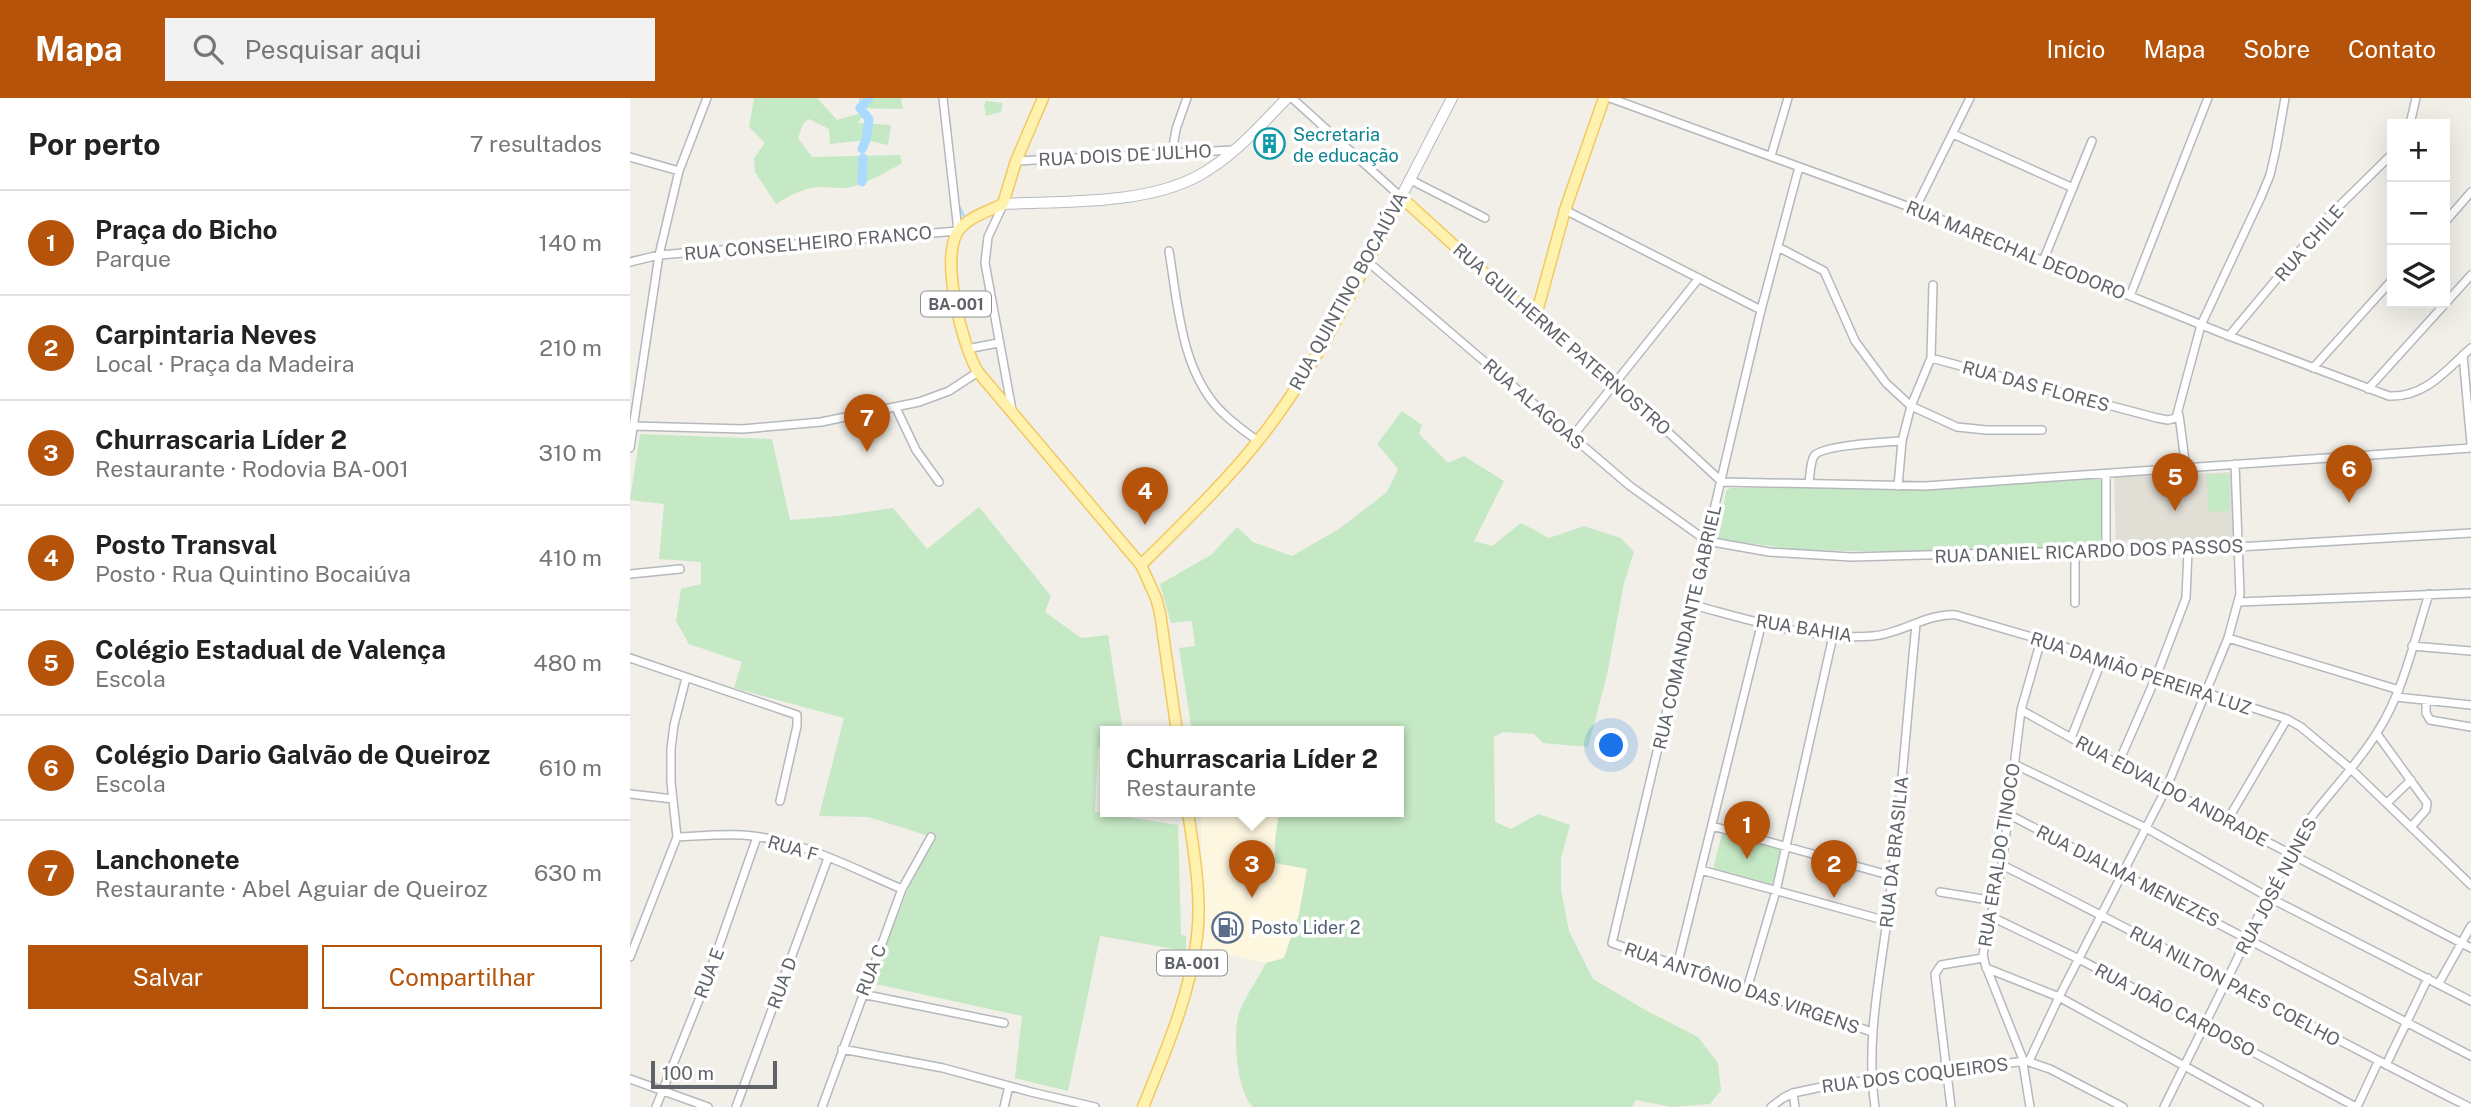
<!DOCTYPE html>
<html lang="pt">
<meta charset="utf-8">
<style>
:root{--surface:#fff;--page:#f2f2f2;--text:#222;--muted:#767676;--line:#e0e0e0;--accent:#b45309}
body{margin:0;font-family:"Public Sans",sans-serif;background:var(--page);color:var(--text)}
.controls{position:absolute;right:21px;top:21px;display:grid;overflow:hidden;border-radius:0px;box-shadow:0 7px 28px #0002}
.controls button{width:63px;height:63px;display:grid;place-items:center;padding:0;border:0;border-bottom:2px solid var(--line);background:var(--surface);color:var(--text);font:35px sans-serif}
.scale{position:absolute;left:21px;bottom:18px;width:126px;box-sizing:border-box;padding-left:7px;border:4px solid #5f6368;border-top:0;font-size:19px;line-height:24px;white-space:nowrap;color:#5f6368;-webkit-text-stroke:5px #fff;paint-order:stroke}
.you{position:absolute;left:982px;top:648px;width:24px;height:24px;margin:-18px;border:5px solid #fff;border-radius:50%;background:#1a73e8;box-shadow:0 0 0 10px #1a73e833}
.badge{display:grid;place-items:center;width:46px;height:46px;border-radius:50%;background:var(--accent);color:#fff;font-size:23px;font-weight:700}
.pin{position:absolute;translate:-50% -58px;filter:drop-shadow(0 2px 4px #0008)}
.pin::after{content:'';position:absolute;top:37px;width:24px;height:21px;background:inherit;clip-path:polygon(0 0,100% 0,50% 100%)}
.popup{position:absolute;left:470px;top:628px;width:304px;height:91px;box-sizing:border-box;display:grid;place-content:center;border-radius:0px;background:var(--surface);filter:drop-shadow(0 2px 5px #0005);font-size:23px;white-space:nowrap;color:var(--muted)}
.popup b{font-size:26px;color:var(--text)}
.popup::after{content:'';position:absolute;left:50%;top:100%;margin-left:-14px;border:14px solid transparent;border-top-color:var(--surface)}
.list{margin:0;padding:0;list-style:none}
h2{display:flex;justify-content:space-between;align-items:center;height:91px;margin:0;padding:0 28px;font-size:30px}
h2 small{font-size:23px;font-weight:400;color:var(--muted)}
.list li{display:grid;grid-template-columns:46px 1fr auto;gap:21px;align-items:center;box-sizing:border-box;height:105px;padding:0 28px;border-top:2px solid var(--line)}
.list b{display:block;font-size:26px;white-space:nowrap}
.list p{margin:0;font-size:23px;white-space:nowrap;color:var(--muted)}
.list em{font-size:23px;font-style:normal;color:var(--muted)}
.actions{display:flex;gap:14px;padding:21px 28px}
.actions a{flex:1;padding:16px 0;border:2px solid var(--accent);border-radius:0px;text-align:center;font-size:24px;color:var(--accent)}
.actions .main{background:var(--accent);color:#fff}
.icon{flex:none;width:38px;height:38px;fill:none;stroke:currentColor;stroke-width:2;stroke-linecap:round;stroke-linejoin:round}
.map{position:relative;flex:none;width:1841px;height:1009px;overflow:hidden}
header{display:flex;align-items:center;gap:42px;box-sizing:border-box;height:98px;padding:0 35px;background:var(--accent);color:#fff}
header strong{font-size:33px}
nav{display:flex;gap:38px;margin-inline-start:auto;font-size:24px}
.search{width:490px;height:63px;background:var(--page);display:flex;align-items:center;gap:18px;box-sizing:border-box;padding:0 24px;border-radius:0px;color:var(--muted);font-size:26px}
main{display:flex}
aside{flex:1;background:var(--surface)}
.map>svg:first-child{display:block}
.commercial{fill:#fef7e0}
.education{fill:#e1ded6}
.green{fill:#c5e8c5}
.lines{fill:none;stroke-linecap:round;stroke-linejoin:round}
.stream{stroke:#aadaff;stroke-width:2.5}
.canal{stroke:#aadaff;stroke-width:9}
.street-casing{stroke:#b5b8bc;stroke-width:10}
.secondary-casing{stroke:#b6babf;stroke-width:12}
.primary-casing{stroke:#f2c960;stroke-width:13}
.street{stroke:#fff;stroke-width:7}
.secondary{stroke:#fff;stroke-width:10}
.primary{stroke:#fff2af;stroke-width:10}
.labels{text-anchor:middle;dominant-baseline:central;stroke-width:7;stroke-linejoin:round;paint-order:stroke}
.shield{fill:#fff;stroke:#8f9295;stroke-width:2}
.shield-label{font-size:16px;font-weight:bold;fill:#5f6368}
.culture-label{font-size:18px;fill:#0d838f;stroke:#fff;text-anchor:start}
.street-label{font-size:18px;fill:#5f6368;stroke:#fff}
.service-label{font-size:18px;fill:#4e5e75;stroke:#fff;text-anchor:start}
</style>
<header>
<strong>Mapa</strong>
<div class="search"><svg class="icon" aria-label="search" viewBox="0 0 24 24"><circle cx="10" cy="10" r="6"/><path d="M15 15l6 6"/></svg>Pesquisar aqui</div>
<nav><a>Início</a><a>Mapa</a><a>Sobre</a><a>Contato</a></nav>
</header>
<main>
<aside>
<h2>Por perto<small>7 resultados</small></h2>
<ul class="list">
<li><span class="badge">1</span><div><b>Praça do Bicho</b><p>Parque</p></div><em>140 m</em></li>
<li><span class="badge">2</span><div><b>Carpintaria Neves</b><p>Local · Praça da Madeira</p></div><em>210 m</em></li>
<li><span class="badge">3</span><div><b>Churrascaria Líder 2</b><p>Restaurante · Rodovia BA-001</p></div><em>310 m</em></li>
<li><span class="badge">4</span><div><b>Posto Transval</b><p>Posto · Rua Quintino Bocaiúva</p></div><em>410 m</em></li>
<li><span class="badge">5</span><div><b>Colégio Estadual de Valença</b><p>Escola</p></div><em>480 m</em></li>
<li><span class="badge">6</span><div><b>Colégio Dario Galvão de Queiroz</b><p>Escola</p></div><em>610 m</em></li>
<li><span class="badge">7</span><div><b>Lanchonete</b><p>Restaurante · Abel Aguiar de Queiroz</p></div><em>630 m</em></li>
</ul>
<div class="actions"><a class="main">Salvar</a><a>Compartilhar</a></div>
</aside>
<div class="map">
<svg width="1841" height="1009" viewBox="0 0 1841 1009">
<rect width="100%" height="100%" fill="#f1efe8"/>
<path class="commercial" d="M571 714H649L645 742 677 770 669 816 654 860 636 865 572 851Z"/>
<path class="education" d="M1603 374 1605 447 1486 451 1484 379Z"/>
<path class="green" d="M124 0H187L207 22 235 14 228 25 261 27 258 47 236 42 200 46 199 31 179 21 173 26 168 40 182 59 270 57 272 65C257 74 239 84 221 89 211 91 202 89 193 89 177 88 158 98 146 106L125 74 124 60 135 45 119 29Z
M229 0H271L273 11 230 10Z
M356 3 373 5 371 14 356 18 354 8Z
M772 313 792 327 789 336 818 365 834 358 874 383 844 443 862 448 891 425 919 440 954 428 991 440 1004 454 994 485 977 577 958 649 913 645 904 636 873 634 864 639 865 724 881 731 908 716 940 727 931 760V792L939 833 963 881 1017 913 1068 939 1088 965 1091 992 1080 1006 1042 1009 1006 1002 1002 1009H623C607 994 603 941 608 919 612 903 628 881 636 865L654 860 669 816 677 771 645 765V742L649 714H769V634H562L549 550 565 548 562 523 541 525 530 486 581 457 607 429 623 444 662 458 709 431 757 394 768 371 747 346Z
M10 336 142 341 160 422 209 418 263 410 297 451 349 409 421 498 415 514 451 540 478 537 493 634H475V648L468 650 465 714 548 727 551 837 556 838V853L470 838 438 993 385 980 392 918 241 885 299 738 238 719 189 718 214 620 104 590 112 564 59 546 46 523 51 491 71 486V464L29 461 34 406 0 402Z
M1577 376H1599L1600 413 1578 414Z
M1471 379 1472 448 1283 454 1171 452 1088 441 1096 393 1100 390H1323Z
M1092 736 1151 752 1142 787 1083 771Z"/>
<g class="lines">
<path class="stream" d="M328 106 334 118"/>
<path class="canal" d="M232 51 236 42 239 21 230 10 239 0
M232 84 233 60"/>
<defs>
<path id="street" d="M662 0 771 99
M980 0 1285 111 1599 238 1759 298C1795 300 1816 272 1841 250
M1780 26 1786 0
M1323 36 1443 90
M542 55 546 31 557 0
M1141 58 1158 0
M0 59 49 73
M386 63 603 52
M1169 69 1131 212 982 845 1242 934
M779 81 855 120
M373 107 358 139 355 165 382 312
M1285 111 1340 0
M935 112 1131 212
M1815 124 1841 94
M1148 149 1194 173 1225 243 1256 285 1281 308 1327 329 1356 332H1412
M539 153C548 207 551 276 594 316 604 326 617 335 628 343
M737 163 1000 388 1077 443 1139 454 1221 459 1445 453 1558 452 1841 435
M1413 163 1462 43
M0 164 29 157 328 133 313 0
M1500 198 1578 0
M905 221 985 285 1092 384 1295 388 1841 350
M1599 238 1699 118 1762 56
M337 251 368 245
M1833 257 1841 346
M1301 260 1303 187
M1683 270 1762 182
M1738 291 1841 177
M266 310 286 352 309 384
M1549 317 1556 370
M4 328 113 331 191 324 289 304 319 293 348 274
M942 339 1069 180
M0 350 29 157 49 73 77 0
M1476 376V453
M1179 386C1180 378 1180 365 1184 358 1191 347 1257 344 1272 343
M1268 388 1272 343 1281 308 1301 260 1527 320 1538 322 1546 320 1571 227 1631 99 1640 77 1646 51 1655 0
M0 476 50 471
M1609 504 1841 495
M1445 505V453
M1063 507C1120 522 1183 543 1243 538 1271 536 1297 515 1326 517L1426 546 1657 621 1671 629 1721 671 1841 787
M1598 540 1769 592
M1782 548 1841 553
M0 560 167 617V628L150 703
M1766 599 1841 607
M1796 602V615L1800 622 1841 629
M1391 612 1488 666 1841 850
M1747 636 1797 705 1796 712 1781 729
M1441 640 1472 562
M1384 666 1516 730 1638 799 1841 903
M1488 666 1526 579 1556 500 1558 452
M0 696 43 701
M1757 705 1781 682
M1378 716 1841 958
M1597 723 1657 621
M1082 728 1262 778
M47 739C69 738 91 736 113 737 169 741 222 770 272 791
M1372 767C1529 845 1682 930 1839 1009
M1071 772 1257 823
M1310 794 1365 803
M1362 819 1449 861 1726 1009
M0 859 47 739 41 684V651L44 627 56 580
M1047 868 1132 524
M1356 870 1429 899 1629 1009
M1809 885 1841 828
M1117 891 1146 793 1203 538
M232 896 374 925
M212 951 313 970 401 994 465 1009
M1399 963 1429 899 1536 691 1598 540 1610 496 1605 366
M1756 967 1798 880
M0 981 78 1009
M1163 995 1165 1009
M26 1009 77 882 127 739
M106 1009 198 760
M192 1009 272 791 301 739
M374 1009 379 988
M1141 1009 1153 1000 1163 995 1201 987 1396 963 1420 971 1493 1009
M1245 1009C1235 942 1251 874 1259 807 1270 714 1277 619 1286 526
M1321 1009 1305 876 1311 867 1353 860
M1400 1009 1392 959 1355 866 1353 856 1372 767 1391 612 1411 542
M1534 1009 1669 736C1693 700 1726 670 1748 633 1774 592 1784 542 1799 496
M1727 1009 1748 964"/>
<path id="secondary" d="M771 99 822 0
M373 106C433 103 514 107 568 78 603 59 630 28 657 0"/>
<path id="primary" d="M413 0 386 63 373 106C359 113 335 120 327 135 311 164 332 247 348 274L511 467 526 500 530 515 547 634
M511 467C551 427 593 387 628 343 687 269 727 182 771 99L905 221 935 112 974 0
M513 1009C535 955 560 897 567 839 572 797 564 755 558 714"/>
</defs>
<use href="#street" class="street-casing"/>
<use href="#secondary" class="secondary-casing"/>
<use href="#primary" class="primary-casing"/>
<use href="#street" class="street"/>
<use href="#secondary" class="secondary"/>
<use href="#primary" class="primary"/>
</g>
<defs>
<symbol id="building-ring" viewBox="-11 -11 22 22"><circle r="9.5" fill="#fff" stroke="#0f9aa8" stroke-width="1.5"/><path d="M-4-6H4V6H1V3H-1V6H-4ZM-2.5-4.3h1.7v1.8h-1.7ZM.8-4.3h1.7v1.8H.8ZM-2.5-1h1.7V.8h-1.7ZM.8-1h1.7V.8H.8Z" fill="#0f9aa8"/></symbol>
<symbol id="fuel-ring" viewBox="-11 -11 22 22"><circle r="9.5" fill="#fff" stroke="#5c6f8a" stroke-width="1.5"/><path d="M-5.5-6h7V0h2V4h1.3V-2.5L3-4.5l.8-.8L6-3V5H2.5V1h-1V6h-7ZM-4.2-4.7v3.2H.2V-4.7Z" fill="#5c6f8a"/></symbol>
</defs>
<g fill-rule="evenodd">
<use href="#building-ring" x="622" y="28" width="35" height="35"/>
<use href="#fuel-ring" x="580" y="812" width="35" height="35"/>
</g>
<g class="labels">
<g class="shield">
<rect x="291" y="193.5" width="70" height="25" rx="5"/>
<rect x="527" y="852.5" width="70" height="25" rx="5"/>
</g>
<g class="shield-label">
<text x="326" y="206">BA-001</text>
<text x="562" y="865">BA-001</text>
</g>
<g class="culture-label">
<text x="663" y="36">Secretaria<tspan x="663" dy="21">de educação</tspan></text>
</g>
<g class="street-label">
<text transform="translate(495 57) rotate(-3)">RUA DOIS DE JULHO</text>
<text transform="translate(178 145) rotate(-5)">RUA CONSELHEIRO FRANCO</text>
<text transform="translate(1679 145) rotate(-49)">RUA CHILE</text>
<text transform="translate(1386 152) rotate(22)">RUA MARECHAL DEODORO</text>
<text transform="translate(718 193) rotate(-61)">RUA QUINTINO BOCAIÚVA</text>
<text transform="translate(932 241) rotate(41)">RUA GUILHERME PATERNOSTRO</text>
<text transform="translate(1406 288) rotate(15)">RUA DAS FLORES</text>
<text transform="translate(904 306) rotate(41)">RUA ALAGOAS</text>
<text transform="translate(1459 453) rotate(-2)">RUA DANIEL RICARDO DOS PASSOS</text>
<text transform="translate(1057 529) rotate(-77)">RUA COMANDANTE GABRIEL</text>
<text transform="translate(1174 530) rotate(9)">RUA BAHIA</text>
<text transform="translate(1511 575) rotate(18)">RUA DAMIÃO PEREIRA LUZ</text>
<text transform="translate(1542 693) rotate(28)">RUA EDVALDO ANDRADE</text>
<text transform="translate(163 750) rotate(16)">RUA F</text>
<text transform="translate(1264 754) rotate(-84)">RUA DA BRASILIA</text>
<text transform="translate(1369 757) rotate(-81)">RUA ERALDO TINOCO</text>
<text transform="translate(1498 778) rotate(27)">RUA DJALMA MENEZES</text>
<text transform="translate(1646 788) rotate(-62)">RUA JOSÉ NUNES</text>
<text transform="translate(241 872) rotate(-69)">RUA C</text>
<text transform="translate(79 875) rotate(-69)">RUA E</text>
<text transform="translate(152 885) rotate(-70)">RUA D</text>
<text transform="translate(1605 888) rotate(28)">RUA NILTON PAES COELHO</text>
<text transform="translate(1112 890) rotate(19)">RUA ANTÔNIO DAS VIRGENS</text>
<text transform="translate(1545 912) rotate(28)">RUA JOÃO CARDOSO</text>
<text transform="translate(1285 977) rotate(-7)">RUA DOS COQUEIROS</text>
</g>
<g class="service-label">
<text x="621" y="829">Posto Lider 2</text>
</g>
</g>
</svg>
<div class="controls">
<button>+</button>
<button>−</button>
<button><svg class="icon" aria-label="layers" viewBox="0 0 24 24"><path d="M12 4l9 5-9 5-9-5zM3 14l9 5 9-5"/></svg></button>
</div>
<div class="scale">100 m</div>
<div class="you"></div>
<div class="pin badge" style="left:1117px;top:761px">1</div>
<div class="pin badge" style="left:1204px;top:800px">2</div>
<div class="pin badge" style="left:622px;top:800px">3</div>
<div class="popup"><b>Churrascaria Líder 2</b>Restaurante</div>
<div class="pin badge" style="left:515px;top:427px">4</div>
<div class="pin badge" style="left:1545px;top:413px">5</div>
<div class="pin badge" style="left:1719px;top:405px">6</div>
<div class="pin badge" style="left:237px;top:354px">7</div>
</div>
</main>
